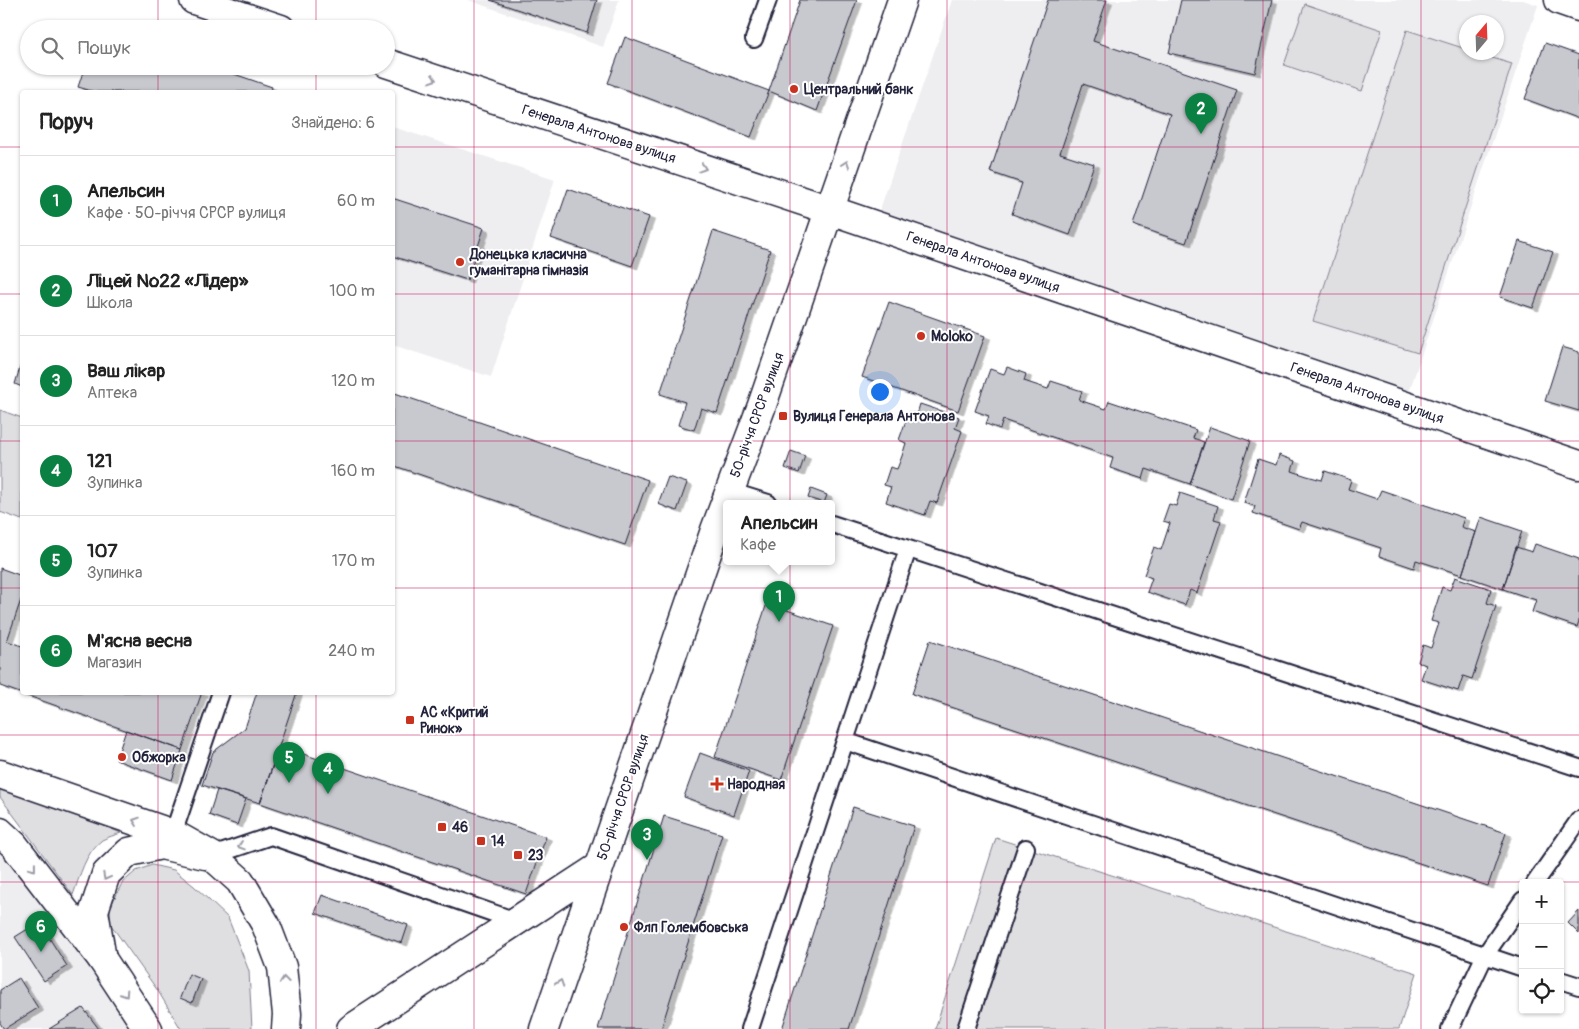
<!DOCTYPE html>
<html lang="uk">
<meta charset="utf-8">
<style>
:root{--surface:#fff;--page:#f6f6f6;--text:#222;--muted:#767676;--line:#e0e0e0;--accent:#0b8043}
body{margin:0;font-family:Pangolin,sans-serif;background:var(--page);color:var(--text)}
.controls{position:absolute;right:15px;bottom:15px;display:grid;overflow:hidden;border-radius:5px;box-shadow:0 1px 4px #0004}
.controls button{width:45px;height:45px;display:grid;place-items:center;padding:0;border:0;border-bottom:1px solid var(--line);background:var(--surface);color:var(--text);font:25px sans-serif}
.compass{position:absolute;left:1459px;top:15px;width:45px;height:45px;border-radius:50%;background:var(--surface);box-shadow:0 1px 4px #0004;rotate:19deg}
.you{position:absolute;left:879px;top:391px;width:18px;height:18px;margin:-12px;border:4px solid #fff;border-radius:50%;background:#1a73e8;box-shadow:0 0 0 8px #1a73e833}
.badge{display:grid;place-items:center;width:32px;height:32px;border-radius:50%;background:var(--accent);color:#fff;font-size:16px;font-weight:700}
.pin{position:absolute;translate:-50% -41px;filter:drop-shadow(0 1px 2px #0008)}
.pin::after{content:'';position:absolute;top:26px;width:18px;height:15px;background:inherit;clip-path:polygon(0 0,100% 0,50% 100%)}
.popup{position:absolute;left:723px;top:500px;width:112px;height:65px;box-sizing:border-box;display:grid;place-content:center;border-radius:5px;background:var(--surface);filter:drop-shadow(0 1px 4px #0005);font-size:16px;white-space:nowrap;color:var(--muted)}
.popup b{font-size:19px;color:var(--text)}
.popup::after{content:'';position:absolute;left:50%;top:100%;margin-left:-10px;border:10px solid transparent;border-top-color:var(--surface)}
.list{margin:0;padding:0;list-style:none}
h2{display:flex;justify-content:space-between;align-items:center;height:65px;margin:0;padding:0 20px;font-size:21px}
h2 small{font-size:16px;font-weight:400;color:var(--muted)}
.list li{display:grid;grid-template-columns:32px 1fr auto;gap:15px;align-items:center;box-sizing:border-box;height:90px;padding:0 20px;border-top:1px solid var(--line)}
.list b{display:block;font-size:19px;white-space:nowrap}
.list p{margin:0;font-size:16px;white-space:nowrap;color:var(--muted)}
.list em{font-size:16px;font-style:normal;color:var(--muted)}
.icon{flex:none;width:28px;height:28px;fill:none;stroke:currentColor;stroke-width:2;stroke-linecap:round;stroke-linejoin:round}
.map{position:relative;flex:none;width:1579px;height:1029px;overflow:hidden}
.search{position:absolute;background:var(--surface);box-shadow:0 1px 4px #0004;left:20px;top:20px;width:375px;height:55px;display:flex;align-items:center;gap:12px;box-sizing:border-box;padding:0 18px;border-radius:28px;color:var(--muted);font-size:19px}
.panel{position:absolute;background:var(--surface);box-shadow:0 1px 4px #0004;left:20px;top:90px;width:375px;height:605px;border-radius:5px}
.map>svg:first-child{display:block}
.built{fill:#eeeef1;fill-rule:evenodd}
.green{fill:#dfdfe2;stroke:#80808e}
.building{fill:#c8c8cf;stroke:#22223b;filter:url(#shadow)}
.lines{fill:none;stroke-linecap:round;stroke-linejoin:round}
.service-casing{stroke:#22223b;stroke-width:20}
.minor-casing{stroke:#22223b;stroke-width:31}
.tertiary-casing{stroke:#22223b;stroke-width:31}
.secondary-casing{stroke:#22223b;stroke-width:31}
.service{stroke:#fff;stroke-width:16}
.minor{stroke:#fff;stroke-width:28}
.tertiary{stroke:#fff;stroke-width:28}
.secondary{stroke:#fff;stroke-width:28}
.oneway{stroke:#9c9ca7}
.grid{fill:none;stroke:#c2185b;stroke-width:1;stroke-opacity:0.55}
.poi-dot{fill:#c8321e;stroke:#fff;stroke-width:2}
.labels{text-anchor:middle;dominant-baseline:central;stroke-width:4;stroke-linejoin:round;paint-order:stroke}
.poi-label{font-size:14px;font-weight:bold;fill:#22223b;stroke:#fff;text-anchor:start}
.street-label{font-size:14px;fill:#22223b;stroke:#fff}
</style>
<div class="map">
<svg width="1579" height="1029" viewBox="0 0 1579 1029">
<defs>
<filter id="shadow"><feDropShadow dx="5.5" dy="3" stdDeviation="0" flood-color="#0004"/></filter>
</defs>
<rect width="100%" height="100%" fill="#fff"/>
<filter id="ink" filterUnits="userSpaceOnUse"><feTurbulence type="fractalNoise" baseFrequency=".02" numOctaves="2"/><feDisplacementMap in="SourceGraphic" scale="10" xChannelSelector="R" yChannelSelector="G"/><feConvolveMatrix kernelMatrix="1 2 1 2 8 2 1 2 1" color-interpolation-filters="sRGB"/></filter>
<g filter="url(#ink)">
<path class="built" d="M468 0H619L603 47Z
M952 0H1523L1538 5 1409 392 878 215ZM1466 22H1496V52H1466Z
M393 127 555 179 491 377 393 345Z
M0 837 140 1029H0Z"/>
<path class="green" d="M1305 4 1382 30 1362 91 1284 65Z
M1407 30 1466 49V52L1476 53 1512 64 1418 353 1313 321Z
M0 410 22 418V520L0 512Z
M0 783 121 833C115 835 108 837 102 840 85 853 80 876 73 895L0 797Z
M996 838 1417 973 1399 1029H935Z
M152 865 174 870 194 886 228 918 249 971 252 1029H181L158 991 111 925 110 908 122 883 136 871Z"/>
<path class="building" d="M490 0H597L587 33Z
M800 0H857L817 111 769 91Z
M1048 0H1107L1093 41 1237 90 1186 243 1133 225 1170 114 1083 84 1060 153 1094 164 1070 235 1012 214 1022 183 990 172Z
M1181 0H1272L1255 73 1169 53Z
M625 37 769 91 751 137 608 83Z
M1545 43 1579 55V119L1525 99Z
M85 66H211L272 87 271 92H95L78 87Z
M568 189 649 217 632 266 551 238Z
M392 198 484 228 467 280 392 256Z
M713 231 770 250 717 413 701 408 694 430 678 425 685 402 660 394Z
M1519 241 1553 252 1533 308 1500 297Z
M889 302 985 336 958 411 862 377Z
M1562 347 1579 352V411L1545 401Z
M22 361V387L15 384Z
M1007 367 1026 374 1024 381 1048 389 1051 381 1082 391 1079 400 1106 409 1109 401 1196 430 1193 438 1204 442 1190 484 1146 469 1143 479 1110 468 1113 458 1003 420 1000 429 986 424 989 416 975 411 990 369 1004 374Z
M392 392 648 480 625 545 392 465Z
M920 404 959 417 955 428 962 431 937 503 930 501 925 515 886 502 891 487 884 485 890 467 897 469 902 456 906 443 899 440 909 412 917 414Z
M1210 427 1250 441 1231 499 1190 484Z
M791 451 805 456 799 473 785 468Z
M1279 455 1295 461 1292 471 1307 476 1322 480 1325 471 1351 480 1348 489 1377 499 1381 490 1464 518 1461 527 1476 532 1462 575 1416 560 1414 568 1379 556 1381 548 1302 522 1299 529 1253 513 1255 506 1244 503 1258 459 1276 465Z
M668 477 687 483 677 511 658 504Z
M811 489 827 495 824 503 808 498Z
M1180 493 1218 506 1214 519 1221 521 1197 593 1190 590 1185 605 1147 592 1152 578 1144 575 1154 547 1161 550 1170 523 1163 521 1169 504 1176 506Z
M1481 517 1522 531 1503 589 1462 575Z
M1535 544 1579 559V621L1577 627 1532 612 1536 600 1503 589 1516 547 1532 552Z
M0 568 22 576V597L7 641 22 646V692H202L182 750 0 686Z
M1455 577 1491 589 1487 603 1496 606 1472 679 1463 676 1458 691 1421 679 1426 665 1418 662 1423 645 1431 648 1435 635 1439 623 1431 621 1442 587 1450 590Z
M767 603 833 626 781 780 715 757Z
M930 640 1506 833 1488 886 912 694Z
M257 692H297L260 803 202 785 213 752 245 728Z
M126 730 182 750 172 780 116 760Z
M280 746 546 837 526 894 260 803Z
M700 753 749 771 734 815 684 797Z
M217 790 246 799 237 825 209 815Z
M853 807 914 826 849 1029H782Z
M664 816 722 834 661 1029H598Z
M322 895 408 925 402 943 315 913Z
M1579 911V934L1568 923Z
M39 922 67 966 44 981 15 937Z
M189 974 201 979 192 1003 180 998Z
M19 978 38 1008 4 1029 0 1023V990Z
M83 1008 99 1029H49Z"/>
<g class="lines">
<defs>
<path id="service" d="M754 39 768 0
M729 491 768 503
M832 524 1579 768
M908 549 845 741 1523 968
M173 834 221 692
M212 856 271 836 516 921
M1535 883 1579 820
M1560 980 1579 986
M750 1029 845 741
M966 1029 1026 848
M1450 1029 1485 955 1523 900"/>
<path id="minor" d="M1559 0 1579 7
M830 210 1579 465"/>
<path id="tertiary" d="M194 0 281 29
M386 63 830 210
M102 959 94 911 106 874 129 852 161 845 205 855
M351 1029 599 867
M544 1029 715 530 761 408 902 0"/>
<path id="secondary" d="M0 774 173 834 212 856 240 881 266 925 282 967 287 1014 286 1029
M0 832 14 845 102 959 148 1029"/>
</defs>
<use href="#service" class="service-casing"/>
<use href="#minor" class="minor-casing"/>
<use href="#tertiary" class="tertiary-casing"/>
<use href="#secondary" class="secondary-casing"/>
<use href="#service" class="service"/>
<use href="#minor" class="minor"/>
<use href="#tertiary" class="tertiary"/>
<use href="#secondary" class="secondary"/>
</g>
<defs><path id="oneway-chevron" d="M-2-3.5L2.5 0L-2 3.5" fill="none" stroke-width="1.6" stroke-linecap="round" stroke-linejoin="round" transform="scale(1.25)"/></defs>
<g class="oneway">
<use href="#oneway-chevron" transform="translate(433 79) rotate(18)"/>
<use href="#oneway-chevron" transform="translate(846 164) rotate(-71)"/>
<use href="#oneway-chevron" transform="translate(703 168) rotate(18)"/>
<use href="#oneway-chevron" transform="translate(136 821) rotate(-161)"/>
<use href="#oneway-chevron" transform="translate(241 846) rotate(161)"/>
<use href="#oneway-chevron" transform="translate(33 868) rotate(52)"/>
<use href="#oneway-chevron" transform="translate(106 877) rotate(118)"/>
<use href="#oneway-chevron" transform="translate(284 980) rotate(-96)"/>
<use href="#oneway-chevron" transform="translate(560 983) rotate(-71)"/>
<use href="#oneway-chevron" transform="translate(125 994) rotate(57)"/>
</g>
</g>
<path class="grid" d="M158 0V29M316 0V29M474 0V1029M632 0V1029M790 0V1029M947 0V1029M1105 0V1029M1263 0V1029M1421 0V1029M158 66V92M316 66V92M0 147H22M392 147H1579M0 294H22M392 294H1579M0 441H22M392 441H1579M0 588H22M392 588H1579M158 692V1029M316 692V1029M0 735H1579M0 882H1579"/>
<g class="poi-dot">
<circle cx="794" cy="89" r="5"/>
<circle cx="460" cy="262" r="5"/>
<circle cx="921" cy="336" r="5"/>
<rect x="778" y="411" width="10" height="10" rx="2.5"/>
<rect x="405" y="715" width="10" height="10" rx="2.5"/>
<circle cx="122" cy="757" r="5"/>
<path d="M714.5 776.5h5v5h5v5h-5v5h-5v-5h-5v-5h5z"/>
<rect x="437" y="822" width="10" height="10" rx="2.5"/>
<rect x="476" y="836" width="10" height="10" rx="2.5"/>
<rect x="513" y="850" width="10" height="10" rx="2.5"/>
<circle cx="624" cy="927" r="5"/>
</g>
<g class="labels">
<g class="poi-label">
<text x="804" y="89">Центральний банк</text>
<text x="470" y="254">Донецька класична<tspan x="470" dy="16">гуманітарна гімназія</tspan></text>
<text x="931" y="336">Moloko</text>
<text x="793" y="416">Вулиця Генерала Антонова</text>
<text x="420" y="712">АС «Критий<tspan x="420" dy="16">Ринок»</tspan></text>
<text x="132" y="757">Обжорка</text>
<text x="727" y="784">Народная</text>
<text x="452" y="827">46</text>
<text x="491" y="841">14</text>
<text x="528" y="855">23</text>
<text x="634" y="927">Флп Голембовська</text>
</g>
<g class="street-label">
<text transform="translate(599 134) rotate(18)">Генерала Антонова вулиця</text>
<text transform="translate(983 262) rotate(19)">Генерала Антонова вулиця</text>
<text transform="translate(1367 393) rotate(19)">Генерала Антонова вулиця</text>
<text transform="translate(757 415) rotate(-70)">50-річчя СРСР вулиця</text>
<text transform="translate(623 797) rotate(-71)">50-річчя СРСР вулиця</text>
</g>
</g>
</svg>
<div class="controls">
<button>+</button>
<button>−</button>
<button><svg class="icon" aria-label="locate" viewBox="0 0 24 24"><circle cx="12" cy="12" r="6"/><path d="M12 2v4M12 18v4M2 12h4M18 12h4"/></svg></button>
</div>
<svg class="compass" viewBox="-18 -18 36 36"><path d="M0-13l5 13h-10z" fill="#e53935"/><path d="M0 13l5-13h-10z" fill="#767676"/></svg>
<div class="you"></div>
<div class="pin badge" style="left:779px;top:622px">1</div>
<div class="popup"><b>Апельсин</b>Кафе</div>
<div class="pin badge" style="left:1201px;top:134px">2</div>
<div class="pin badge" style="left:647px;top:860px">3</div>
<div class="pin badge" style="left:328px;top:794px">4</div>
<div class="pin badge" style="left:289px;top:783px">5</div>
<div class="pin badge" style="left:41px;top:952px">6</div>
<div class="search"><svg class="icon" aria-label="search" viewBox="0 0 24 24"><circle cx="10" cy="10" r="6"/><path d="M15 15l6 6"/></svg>Пошук</div>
<section class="panel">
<h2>Поруч<small>Знайдено: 6</small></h2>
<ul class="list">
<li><span class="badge">1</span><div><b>Апельсин</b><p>Кафе · 50-річчя СРСР вулиця</p></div><em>60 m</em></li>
<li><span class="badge">2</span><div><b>Ліцей №22 «Лідер»</b><p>Школа</p></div><em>100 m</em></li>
<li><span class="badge">3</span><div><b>Ваш лікар</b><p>Аптека</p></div><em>120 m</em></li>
<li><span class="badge">4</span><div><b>121</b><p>Зупинка</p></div><em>160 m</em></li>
<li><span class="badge">5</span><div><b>107</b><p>Зупинка</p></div><em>170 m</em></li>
<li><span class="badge">6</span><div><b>М'ясна весна</b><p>Магазин</p></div><em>240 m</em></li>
</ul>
</section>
</div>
